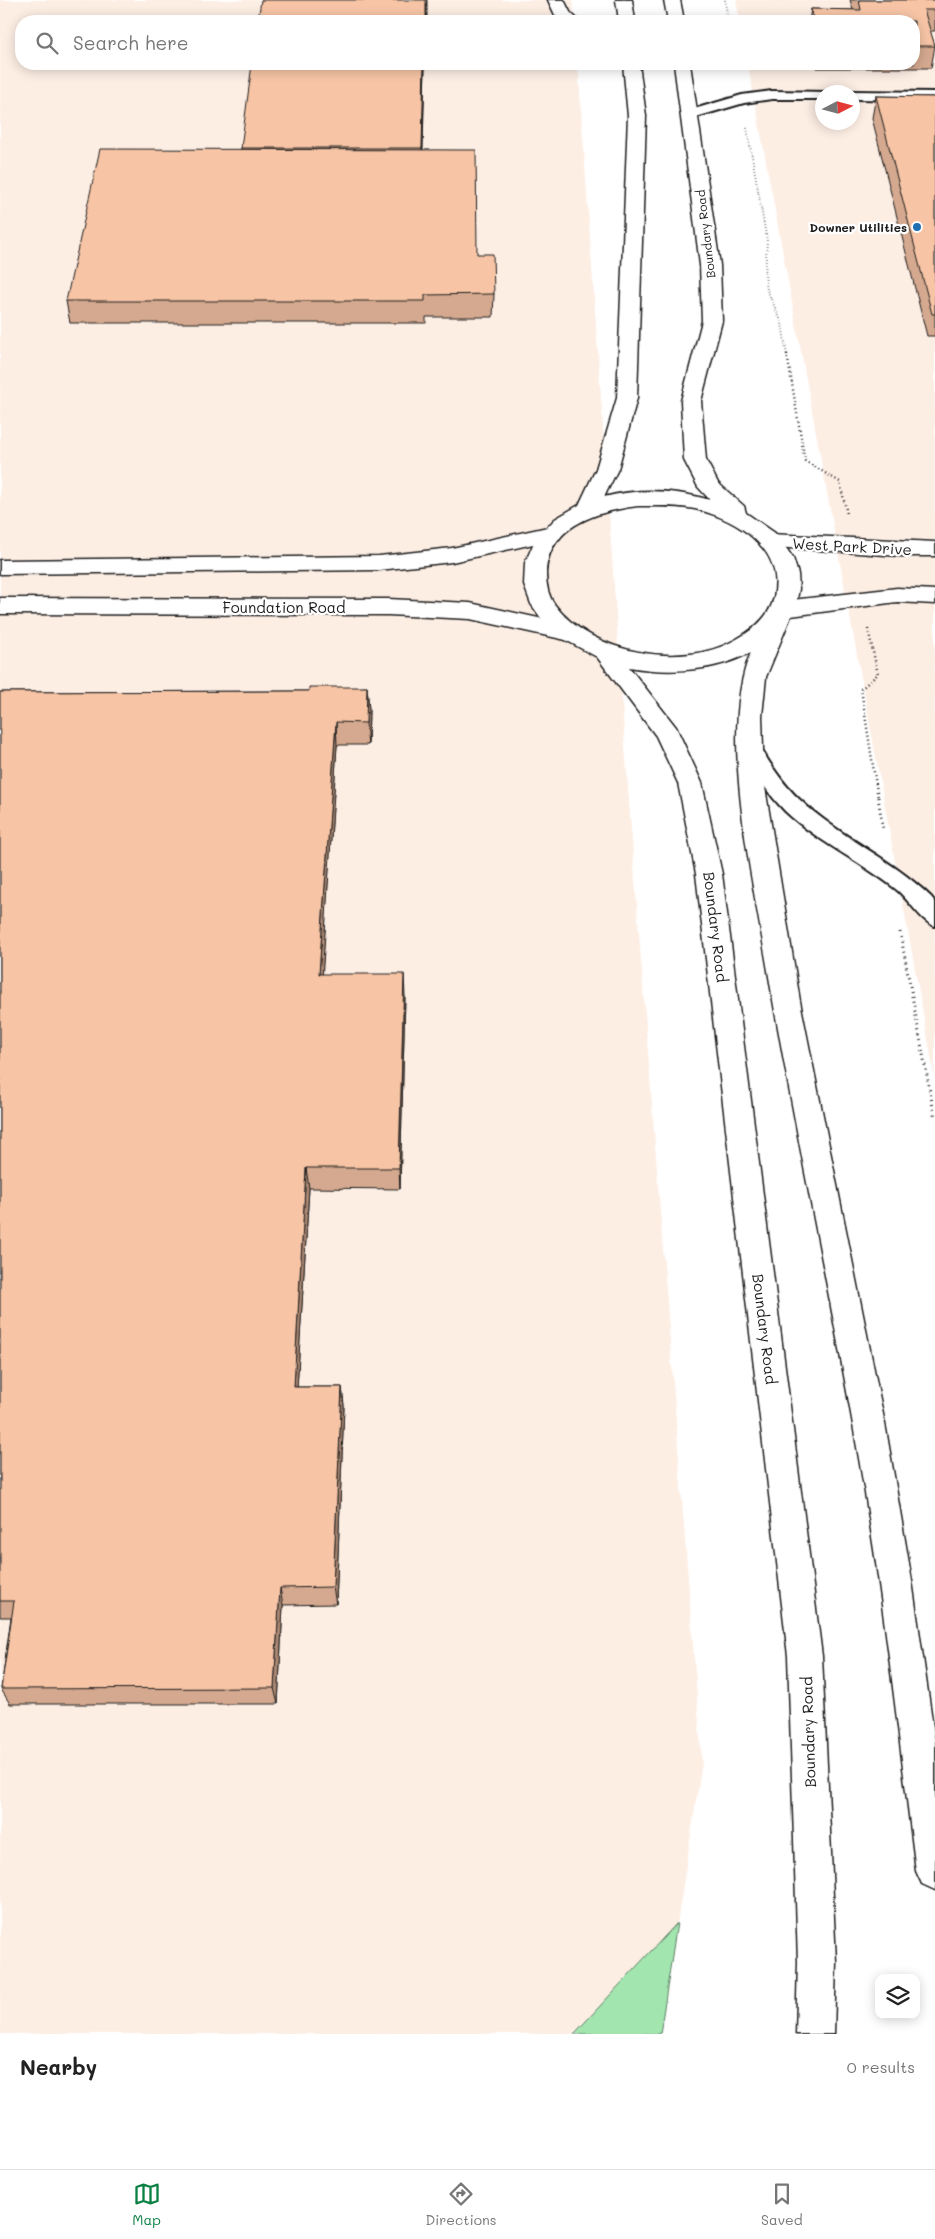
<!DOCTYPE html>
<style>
:root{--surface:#fff;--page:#f6f6f6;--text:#222;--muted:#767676;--line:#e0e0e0;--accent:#0b8043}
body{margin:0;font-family:Mali,sans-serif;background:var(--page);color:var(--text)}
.controls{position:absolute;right:15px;bottom:15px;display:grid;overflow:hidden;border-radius:10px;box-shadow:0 2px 12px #0003}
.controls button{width:45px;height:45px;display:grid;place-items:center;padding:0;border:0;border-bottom:1px solid var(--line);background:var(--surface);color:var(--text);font:25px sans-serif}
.compass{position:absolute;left:815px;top:85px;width:45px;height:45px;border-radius:50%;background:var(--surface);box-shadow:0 2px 12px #0003;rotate:84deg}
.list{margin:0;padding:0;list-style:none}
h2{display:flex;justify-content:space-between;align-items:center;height:65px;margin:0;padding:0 20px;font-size:21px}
h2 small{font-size:16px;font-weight:400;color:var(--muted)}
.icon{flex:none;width:28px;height:28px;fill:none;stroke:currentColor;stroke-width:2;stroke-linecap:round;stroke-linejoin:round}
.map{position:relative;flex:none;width:935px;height:2034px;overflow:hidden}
.search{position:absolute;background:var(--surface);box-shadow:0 2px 12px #0003;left:15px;right:15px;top:15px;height:55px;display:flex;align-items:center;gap:12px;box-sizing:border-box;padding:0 18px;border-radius:20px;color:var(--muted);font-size:19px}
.sheet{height:135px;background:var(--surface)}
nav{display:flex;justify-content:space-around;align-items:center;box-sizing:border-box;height:70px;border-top:1px solid var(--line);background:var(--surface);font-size:14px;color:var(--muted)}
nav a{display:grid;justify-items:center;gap:2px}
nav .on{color:var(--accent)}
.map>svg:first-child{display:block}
.built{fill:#fdeee4;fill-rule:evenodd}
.green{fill:#a2e5af;stroke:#5f8066}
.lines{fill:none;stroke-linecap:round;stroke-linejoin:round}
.service-casing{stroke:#1c1c1c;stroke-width:4}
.minor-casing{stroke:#1c1c1c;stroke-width:3}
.tertiary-casing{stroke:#1c1c1c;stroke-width:3}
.secondary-casing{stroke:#1c1c1c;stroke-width:3}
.path-far2{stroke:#1c1c1c;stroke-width:2;stroke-dasharray:0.5 2.5;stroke-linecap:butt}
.path-far1{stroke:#1c1c1c;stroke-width:2.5;stroke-dasharray:1 3;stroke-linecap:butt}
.path{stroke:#1c1c1c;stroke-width:3;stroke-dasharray:1 4;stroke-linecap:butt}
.service{fill:#fff;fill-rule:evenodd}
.minor{fill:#fff;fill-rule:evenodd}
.tertiary{fill:#fff;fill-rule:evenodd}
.secondary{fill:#fff;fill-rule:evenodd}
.wall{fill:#d4a98f;stroke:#1c1c1c}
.shaded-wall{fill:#ad8a74;stroke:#1c1c1c}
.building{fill:#f7c5a6;stroke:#1c1c1c}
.poi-dot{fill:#1f6fb2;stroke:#fff;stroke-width:2}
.labels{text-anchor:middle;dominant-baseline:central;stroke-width:4.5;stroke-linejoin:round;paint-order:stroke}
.far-poi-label{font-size:12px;font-weight:bold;fill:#1c1c1c;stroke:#fff;text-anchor:end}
.far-street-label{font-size:12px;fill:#1c1c1c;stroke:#fff}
.street-label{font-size:15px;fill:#1c1c1c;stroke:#fff}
</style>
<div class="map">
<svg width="935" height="2034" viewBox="0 0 935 2034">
<rect width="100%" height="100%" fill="#fff"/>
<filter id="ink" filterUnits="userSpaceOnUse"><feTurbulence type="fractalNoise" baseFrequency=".02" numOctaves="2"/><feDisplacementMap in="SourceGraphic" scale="10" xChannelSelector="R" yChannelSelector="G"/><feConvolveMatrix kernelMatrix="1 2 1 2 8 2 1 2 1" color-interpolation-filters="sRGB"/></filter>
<g filter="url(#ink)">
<path class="built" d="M0 0H573L575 21H21V64H578L628 788 702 1763 660 2034H0Z
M736 0H935V1078L748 64H914V21H740ZM822 92H852V122H822Z"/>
<path class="green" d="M677 1923 660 2034H574Z"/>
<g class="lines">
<defs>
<path id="service" d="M772 91 827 92H822V99H772L744 103 689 119 682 115 684 112 742 95Z
M852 91 935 92V100L852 99V92H847Z
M751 742 758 744C770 764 782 783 799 799 839 837 891 858 931 897L935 902V926C922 922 909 900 897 890 862 862 818 842 785 811 767 793 754 771 741 749L744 744Z"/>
<path id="minor" d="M548 0H564L570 12 579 21H561L555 15Z
M769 534 935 542V556H899L761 546 758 541 761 536Z
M897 588 935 590V604L897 602 783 617 775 614 772 609 775 604 783 601Z"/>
<path id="tertiary" d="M552 526 560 528 563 533 560 538 452 562 379 570 0 574V560L379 556 452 548Z
M0 598 388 599 470 603 566 624 574 627 578 632 574 637 566 640 470 619 388 615 0 614Z"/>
<path id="secondary" d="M616 0H632L635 21H619Z
M664 0H680L684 21H668Z
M623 64H639L646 116 637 398 618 469 604 497C639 488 676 490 710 500L698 487 684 460 681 401 702 321 700 265 674 64H690L720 265 722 321 701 401 706 460 718 483 744 506 746 513 775 533 793 558 798 574 799 589 796 604 766 677 762 716 764 781 800 1001 886 1429 912 1581 935 1741V1890L922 1884 916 1871C898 1732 883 1591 858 1453 830 1292 795 1132 768 971 754 886 717 730 751 652 716 672 668 674 629 667L676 727 702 783 722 874 822 1656 836 1962 834 2034H796L798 1962 788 1656 696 874 678 783 656 736 597 657 560 637 543 621 531 604 524 585 525 563 535 540 555 519 579 505 596 469 617 398 628 116ZM638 506C657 506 676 505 695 509 736 519 785 548 774 597 770 617 753 630 735 640 683 670 591 654 555 605 548 596 546 584 546 573 548 525 599 511 638 506Z"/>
</defs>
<use href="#service" class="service-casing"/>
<use href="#minor" class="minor-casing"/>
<use href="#tertiary" class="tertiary-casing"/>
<use href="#secondary" class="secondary-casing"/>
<path class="path-far2" d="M725 0 728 21
M747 128 767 241 765 275 767 290 782 323 787 356"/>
<path class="path-far1" d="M787 354 805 461 840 482 847 514
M868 629 878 674 861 689 878 798"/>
<path class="path" d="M878 797 883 830
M900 932 935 1118"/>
<use href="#service" class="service"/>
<use href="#minor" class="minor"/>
<use href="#tertiary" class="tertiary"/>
<use href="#secondary" class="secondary"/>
</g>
<path class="wall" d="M850 0H935V31H930L935 46 931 68H816L815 64H914V21H809L811 9 853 10Z
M425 64 423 150 477 254 494 294 493 317H426V323H70L66 301 241 149V148Z
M876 96 935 97V336H927L872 118Z
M367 687 369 710 368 745H337L322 974 405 996 400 1189 309 1188 297 1387H342L344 1406 336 1604 283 1605 278 1704H10L1 1689 11 1617H0V692L309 691Z"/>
<path class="shaded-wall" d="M426 0H427V21H426Z
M424 64H425L422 170V148Z
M367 687 369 710 368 745 366 723Z
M336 722 337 745 321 996 319 974Z
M404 974 405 996 400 1189 399 1168Z
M306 1168 309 1188 296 1406 294 1387Z
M342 1387 344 1406 336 1604 333 1587Z
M280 1588 283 1605 278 1704 274 1688Z"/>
<path class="building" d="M261 0H426V21H258Z
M859 0H935V10H924L935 46H914V21H813L811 9 861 10Z
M252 64H424L422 148H241Z
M876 96 935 97V314H932Z
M100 149 476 150 477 254H493L494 294 425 295V301H66Z
M309 687H367L366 723 336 722 319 974H404L399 1168H306L294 1387H342L333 1587 280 1588 274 1688 1 1689 14 1601H0V692L309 691Z"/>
</g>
<circle class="poi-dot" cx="917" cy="227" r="5"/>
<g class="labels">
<g class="far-poi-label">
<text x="907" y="227">Downer Utilities</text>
</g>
<g class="far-street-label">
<text transform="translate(705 234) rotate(-97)">Boundary Road</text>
</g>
<g class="street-label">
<text transform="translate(852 546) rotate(3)">West Park Drive</text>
<text x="284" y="607">Foundation Road</text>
<text transform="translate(716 927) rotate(83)">Boundary Road</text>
<text transform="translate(765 1329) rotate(83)">Boundary Road</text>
<text transform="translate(808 1732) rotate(-92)">Boundary Road</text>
</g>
</g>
</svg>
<div class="controls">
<button><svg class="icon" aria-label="layers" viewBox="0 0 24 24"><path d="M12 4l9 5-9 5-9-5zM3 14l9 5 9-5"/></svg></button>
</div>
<svg class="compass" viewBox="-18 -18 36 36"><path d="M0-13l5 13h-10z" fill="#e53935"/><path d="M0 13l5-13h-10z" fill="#767676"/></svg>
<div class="search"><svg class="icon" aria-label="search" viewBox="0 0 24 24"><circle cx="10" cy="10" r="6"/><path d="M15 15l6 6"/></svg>Search here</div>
</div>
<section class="sheet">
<h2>Nearby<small>0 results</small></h2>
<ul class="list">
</ul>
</section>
<nav>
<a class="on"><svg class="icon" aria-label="map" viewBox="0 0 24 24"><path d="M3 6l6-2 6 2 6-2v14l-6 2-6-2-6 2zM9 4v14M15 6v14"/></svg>Map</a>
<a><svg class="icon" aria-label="directions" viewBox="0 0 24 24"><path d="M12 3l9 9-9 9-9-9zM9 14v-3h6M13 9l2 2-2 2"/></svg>Directions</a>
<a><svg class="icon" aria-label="saved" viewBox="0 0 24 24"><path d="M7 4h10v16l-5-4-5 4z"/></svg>Saved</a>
</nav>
